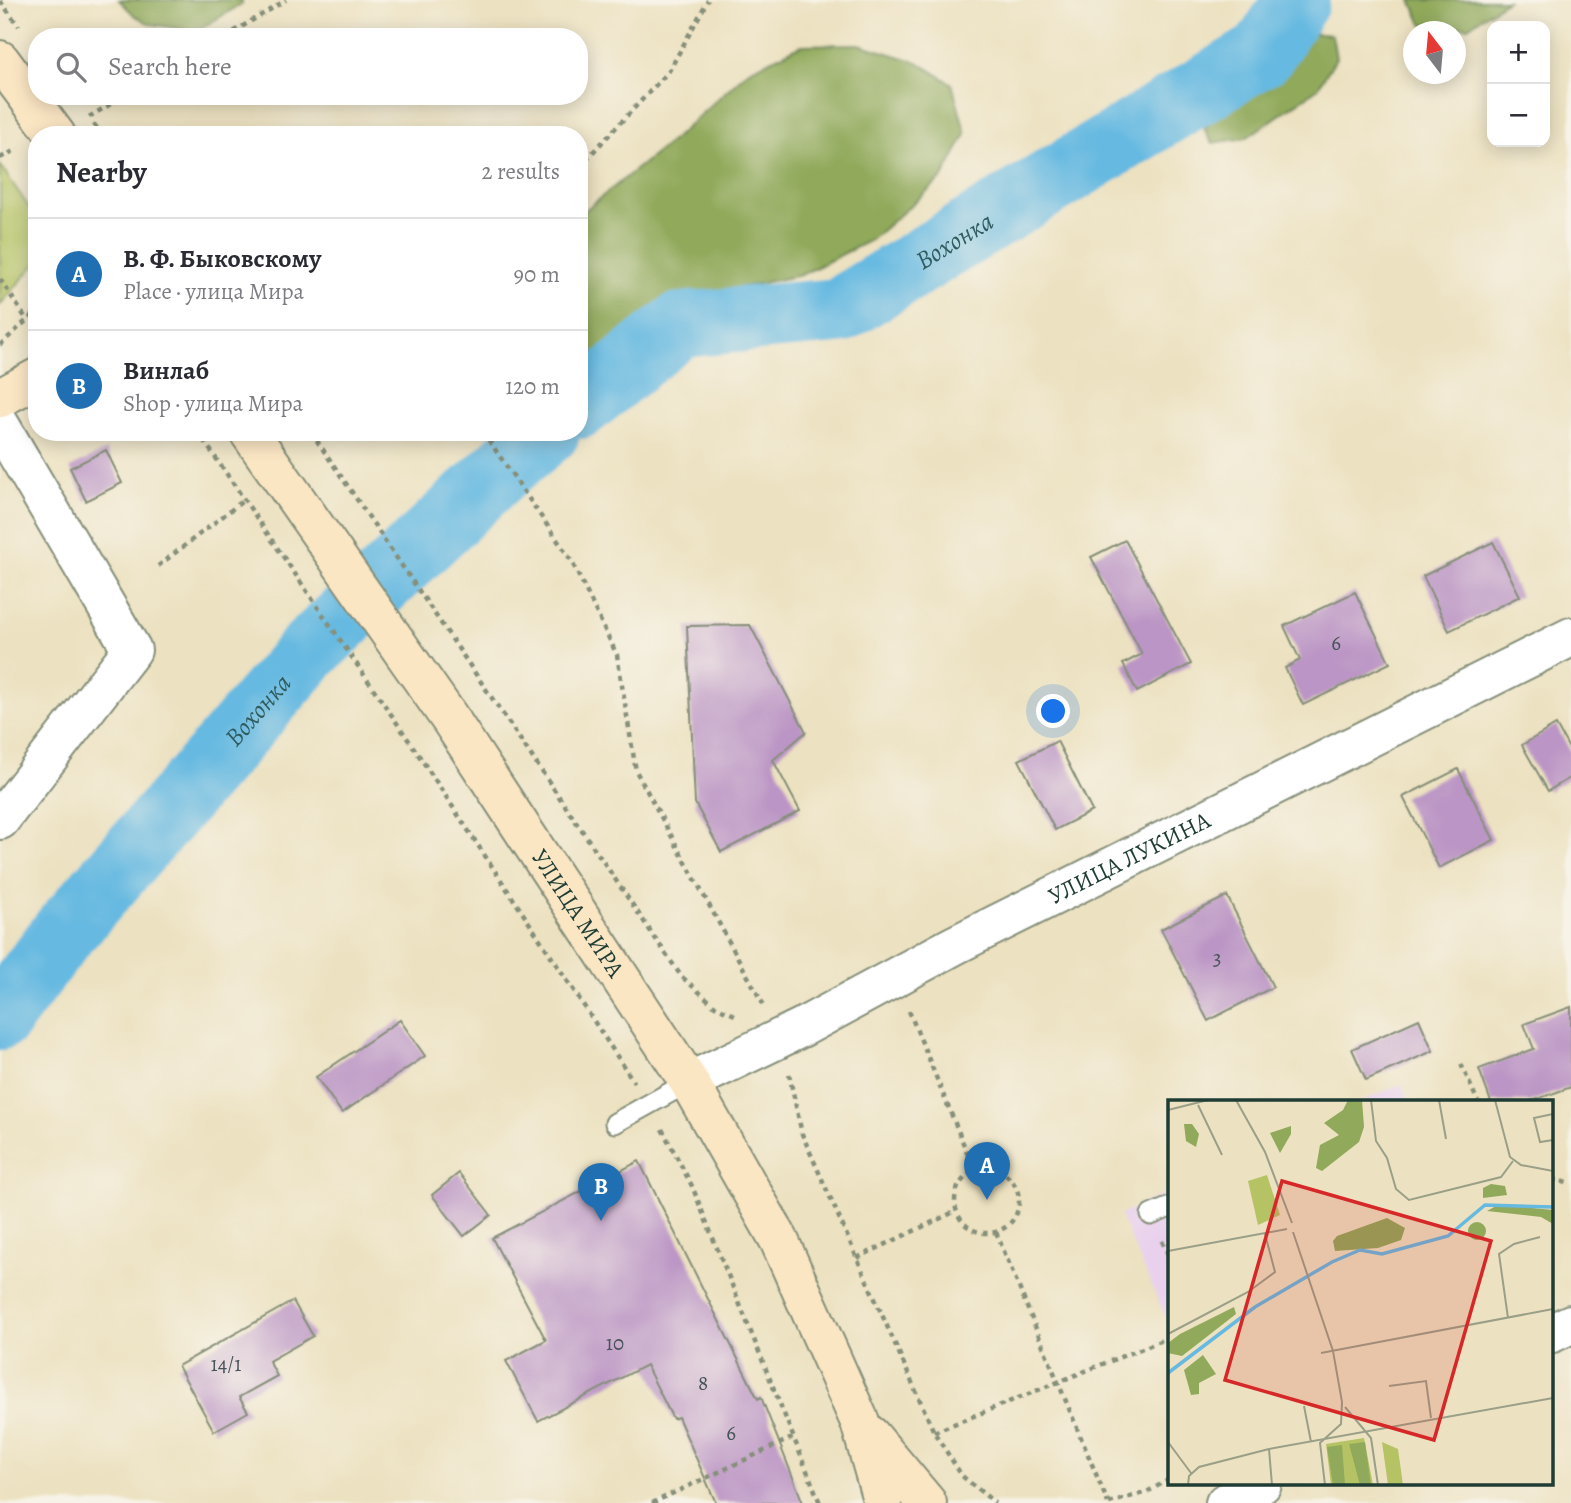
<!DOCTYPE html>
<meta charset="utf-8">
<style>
:root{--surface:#fff;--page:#f2f2f3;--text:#2b2b33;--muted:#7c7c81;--line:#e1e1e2;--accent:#1f6fb2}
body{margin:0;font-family:Alegreya,serif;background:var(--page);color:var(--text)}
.controls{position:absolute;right:21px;top:21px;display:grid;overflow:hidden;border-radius:14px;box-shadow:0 4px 18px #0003}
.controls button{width:63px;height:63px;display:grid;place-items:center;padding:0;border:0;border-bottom:2px solid var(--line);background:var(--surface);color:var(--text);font:35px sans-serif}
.compass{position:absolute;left:1403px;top:21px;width:63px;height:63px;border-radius:50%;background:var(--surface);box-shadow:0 4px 18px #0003;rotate:344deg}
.you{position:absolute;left:1054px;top:712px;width:24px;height:24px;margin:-18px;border:5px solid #fff;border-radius:50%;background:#1a73e8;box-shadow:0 0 0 10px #1a73e833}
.badge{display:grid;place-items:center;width:46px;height:46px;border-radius:50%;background:var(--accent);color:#fff;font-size:23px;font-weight:700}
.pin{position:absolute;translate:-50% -58px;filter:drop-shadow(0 2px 4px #0008)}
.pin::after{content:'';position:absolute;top:37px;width:24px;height:21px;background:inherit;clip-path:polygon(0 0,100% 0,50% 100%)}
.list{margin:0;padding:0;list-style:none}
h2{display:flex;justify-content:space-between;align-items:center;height:91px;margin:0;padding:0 28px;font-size:30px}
h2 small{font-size:23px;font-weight:400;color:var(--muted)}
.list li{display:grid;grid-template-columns:46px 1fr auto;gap:21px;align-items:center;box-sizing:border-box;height:112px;padding:0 28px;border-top:2px solid var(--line)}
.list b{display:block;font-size:26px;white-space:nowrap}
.list p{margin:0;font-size:23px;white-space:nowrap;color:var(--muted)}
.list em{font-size:23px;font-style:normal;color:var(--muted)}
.icon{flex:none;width:38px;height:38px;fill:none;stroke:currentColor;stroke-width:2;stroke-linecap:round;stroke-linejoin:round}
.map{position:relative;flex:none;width:1571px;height:1503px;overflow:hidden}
.search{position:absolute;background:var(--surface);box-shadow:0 4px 18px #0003;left:28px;top:28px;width:560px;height:77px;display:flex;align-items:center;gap:18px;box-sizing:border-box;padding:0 24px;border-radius:28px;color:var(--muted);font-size:26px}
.panel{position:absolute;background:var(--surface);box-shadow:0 4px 18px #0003;left:28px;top:126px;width:560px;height:315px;border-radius:28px}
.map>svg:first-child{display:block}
.built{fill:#e9d1ed}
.green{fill:#b5c365;stroke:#6a804c;stroke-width:2}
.forest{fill:#90a95a;stroke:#587347;stroke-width:2}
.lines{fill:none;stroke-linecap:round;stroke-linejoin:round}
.river{stroke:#66b9e1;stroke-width:66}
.building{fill:#bb95c5}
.lane-casing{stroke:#868f7a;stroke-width:23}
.street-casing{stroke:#868f7a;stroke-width:42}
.secondary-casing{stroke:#868f7a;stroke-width:42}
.path{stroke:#868f7a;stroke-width:4.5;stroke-dasharray:5 5;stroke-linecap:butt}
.lane{stroke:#fff;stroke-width:19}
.street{stroke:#fff;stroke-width:38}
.secondary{stroke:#fbe6c4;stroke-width:38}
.labels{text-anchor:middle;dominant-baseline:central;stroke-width:7;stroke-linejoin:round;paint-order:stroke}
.number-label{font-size:21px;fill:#465358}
.street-label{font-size:24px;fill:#1f3d34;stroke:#f7f3e8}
.water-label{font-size:26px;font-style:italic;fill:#315c5f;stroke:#f7f3e8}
.inset-river{fill:none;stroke:#66b9e1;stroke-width:3.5}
.inset-road{fill:none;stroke:#9a9f88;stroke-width:2}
.view{fill:#d62828;fill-opacity:0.15;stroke:#d62828;stroke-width:3.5}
.inset-edge{fill:none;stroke:#1f3d34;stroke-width:3.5}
</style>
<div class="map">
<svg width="1571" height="1503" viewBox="0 0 1571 1503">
<rect width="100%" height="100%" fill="#f7f3e8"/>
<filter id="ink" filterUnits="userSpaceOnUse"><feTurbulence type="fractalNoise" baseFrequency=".0143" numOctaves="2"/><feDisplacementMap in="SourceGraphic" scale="14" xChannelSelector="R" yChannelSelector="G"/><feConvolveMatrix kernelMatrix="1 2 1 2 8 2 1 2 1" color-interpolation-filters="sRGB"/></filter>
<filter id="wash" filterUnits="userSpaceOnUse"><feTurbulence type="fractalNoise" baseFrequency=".00686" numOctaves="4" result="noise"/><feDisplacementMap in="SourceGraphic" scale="28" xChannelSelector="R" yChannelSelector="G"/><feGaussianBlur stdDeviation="1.57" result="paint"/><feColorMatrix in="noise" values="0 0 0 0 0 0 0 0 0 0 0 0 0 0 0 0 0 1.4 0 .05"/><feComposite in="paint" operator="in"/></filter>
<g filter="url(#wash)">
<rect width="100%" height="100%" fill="#ece1c0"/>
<path class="built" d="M1401 1084 1410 1102H1361Z
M1170 1191V1327L1120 1215Z"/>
<path class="green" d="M0 165 37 219V262L0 305Z"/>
<path class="forest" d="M119 0H242V4L196 31 150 24 134 15Z
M1411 0H1507L1468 27 1422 24Z
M1309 33 1332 35 1336 58 1317 89 1246 138 1212 143 1204 128Z
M859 44 917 62 952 84 966 134 943 177 871 240 801 275 680 300 596 370 579 375V215L674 139 749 70 802 45Z"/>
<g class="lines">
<g class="river">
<path id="s1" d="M579 406 680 325 838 311 1263 53 1297 0"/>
<path id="s2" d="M0 1017 63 933 309 651 507 465 547 432"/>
</g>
</g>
<g id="blocks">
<path class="building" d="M106 450 122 483 86 501 70 468Z
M1125 540 1191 664 1137 692 1123 664 1142 654 1091 557Z
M1493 542 1520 596 1449 631 1423 576Z
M1355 592 1390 663 1303 705 1285 668 1300 660 1284 626Z
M750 625 806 732 773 760 800 811 721 852 695 803 687 626Z
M1556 725 1571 752V777L1548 791 1522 745Z
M1057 741 1092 811 1055 830 1019 760Z
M1458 769 1494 840 1439 868 1403 797Z
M1227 896 1273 987 1208 1021 1161 929Z
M1571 1007V1087L1529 1102H1491L1479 1069 1534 1049 1524 1024Z
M1419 1019 1433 1051 1366 1080 1352 1049Z
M400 1020 425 1056 342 1113 316 1077Z
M639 1161 758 1399 761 1397 803 1503H716L678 1417 673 1419 646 1365 538 1421 506 1361 546 1340 492 1238Z
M459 1173 491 1215 464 1236 432 1195Z
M293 1301 313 1336 269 1361 277 1376 239 1397 248 1412 214 1431 178 1366Z"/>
</g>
</g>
<g filter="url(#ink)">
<use href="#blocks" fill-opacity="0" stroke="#868f7a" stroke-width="2"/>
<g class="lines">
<defs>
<path id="lane" d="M615 1123 689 1082
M1151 1215 1170 1207"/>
<g id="street">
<path d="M0 425 132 650 0 820"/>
<path id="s3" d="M689 1082 803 1027 955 945 1571 637"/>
<path d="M1552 1333 1571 1324"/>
<path d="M1225 1503 1262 1484"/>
</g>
<g id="secondary">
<path d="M0 60 56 135"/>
<path d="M0 398 37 378"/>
<path id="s4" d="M249 432 450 719 689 1082 779 1240 860 1422 883 1503"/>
<path d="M870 1435 927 1503"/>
</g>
</defs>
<use href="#lane" class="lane-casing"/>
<use href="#street" class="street-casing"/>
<use href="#secondary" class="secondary-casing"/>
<path class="path" d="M0 1 19 26
M225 37 286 0
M89 117 124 96
M94 124 102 135
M0 158 18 149
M579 167 669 71 708 0
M0 279 27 320
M0 345 37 311
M198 432 412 745 634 1082
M311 432 681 976 715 1006 737 1016
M483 432 571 560 617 655 636 771 763 1004
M158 566 244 500
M909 1011 975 1172
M1461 1064 1478 1102
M789 1074 802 1134 934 1432 962 1476 995 1503
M662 1129 692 1186 820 1503
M955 1201a32 32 0 1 1 64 0a32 32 0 1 1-64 0Z
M1552 1179 1571 1184
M996 1232 1108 1503
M1162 1241 1170 1259
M857 1258 956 1211
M934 1432 1170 1337
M652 1503 794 1437
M1109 1503 1147 1492 1170 1479"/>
<use href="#lane" class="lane"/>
<use href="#street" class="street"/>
<use href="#secondary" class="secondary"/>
</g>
</g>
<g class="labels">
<g class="number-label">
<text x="1336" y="643">6</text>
<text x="1217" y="958">3</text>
<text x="615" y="1343">10</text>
<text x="226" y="1364">14/1</text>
<text x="703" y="1383">8</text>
<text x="731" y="1433">6</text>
</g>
<g class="street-label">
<text stroke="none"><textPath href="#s3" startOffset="494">УЛИЦА ЛУКИНА</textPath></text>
<text stroke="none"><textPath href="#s4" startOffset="583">УЛИЦА МИРА</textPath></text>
</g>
<g class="water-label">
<text stroke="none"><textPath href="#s1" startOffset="424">Вохонка</textPath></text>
<text stroke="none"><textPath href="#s2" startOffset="401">Вохонка</textPath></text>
</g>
</g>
<g transform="translate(1168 1100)">
<rect width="385" height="385" fill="#ece1c0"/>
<path d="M99 75 112 115 90 125 80 81ZM196 338 205 385H163L158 344ZM214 342 230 349 235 385H220Z" fill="#b5c365"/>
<path d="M180 0H194L196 27 191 42 154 71 148 68 152 45 171 35 156 23 175 10ZM16 24H24L31 34 28 47 18 41ZM123 26V34L112 53 102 33ZM323 84 337 86 339 95 315 98V88ZM330 105 385 110V124L373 117 319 111ZM219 118 237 128 233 140 210 148 167 151 165 141 169 136ZM300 131a9 9 0 1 1 18 0a9 9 0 1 1-18 0ZM66 207 68 214 14 256 0 253V243L12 234ZM35 255 48 274 31 283V294L23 295 16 270ZM197 342 203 385H192L181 344ZM174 345 177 385H165L159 347Z" fill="#90a95a"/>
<path class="inset-river" d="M0 273 87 207 164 162 192 150 214 154 280 136 317 105 385 107"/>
<path class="inset-road" d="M68 0 97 52 124 123M203 0 208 41 219 58 228 89 241 100 333 77 345 61M271 0 278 39M327 0 342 57 353 65 385 71M30 5 54 55M0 10 40 0M385 14 366 18 372 42 385 40M125 132 165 251 174 302 173 324 152 343 157 385M0 151 119 129M340 218 331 154 346 144 372 137M0 234 80 192 107 172 97 134M153 253 385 209M221 286 258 281 263 318M136 306 143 342M177 307 203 338 210 385M0 342 23 373M101 349 104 385M20 385 21 376 31 367 101 349 385 298"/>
<path class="view" d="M114 81 323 141 266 340 57 280Z"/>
<rect width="385" height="385" class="inset-edge"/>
</g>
</svg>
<div class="controls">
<button>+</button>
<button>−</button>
</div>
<svg class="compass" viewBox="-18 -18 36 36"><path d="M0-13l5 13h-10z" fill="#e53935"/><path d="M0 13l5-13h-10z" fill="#7c7c81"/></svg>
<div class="you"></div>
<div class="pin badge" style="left:987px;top:1200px">A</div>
<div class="pin badge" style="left:601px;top:1221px">B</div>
<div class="search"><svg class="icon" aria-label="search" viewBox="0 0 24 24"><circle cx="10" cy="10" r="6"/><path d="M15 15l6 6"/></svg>Search here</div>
<section class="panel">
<h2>Nearby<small>2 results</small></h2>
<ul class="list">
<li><span class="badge">A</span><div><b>В. Ф. Быковскому</b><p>Place · улица Мира</p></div><em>90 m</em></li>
<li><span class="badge">B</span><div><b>Винлаб</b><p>Shop · улица Мира</p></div><em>120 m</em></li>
</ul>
</section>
</div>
